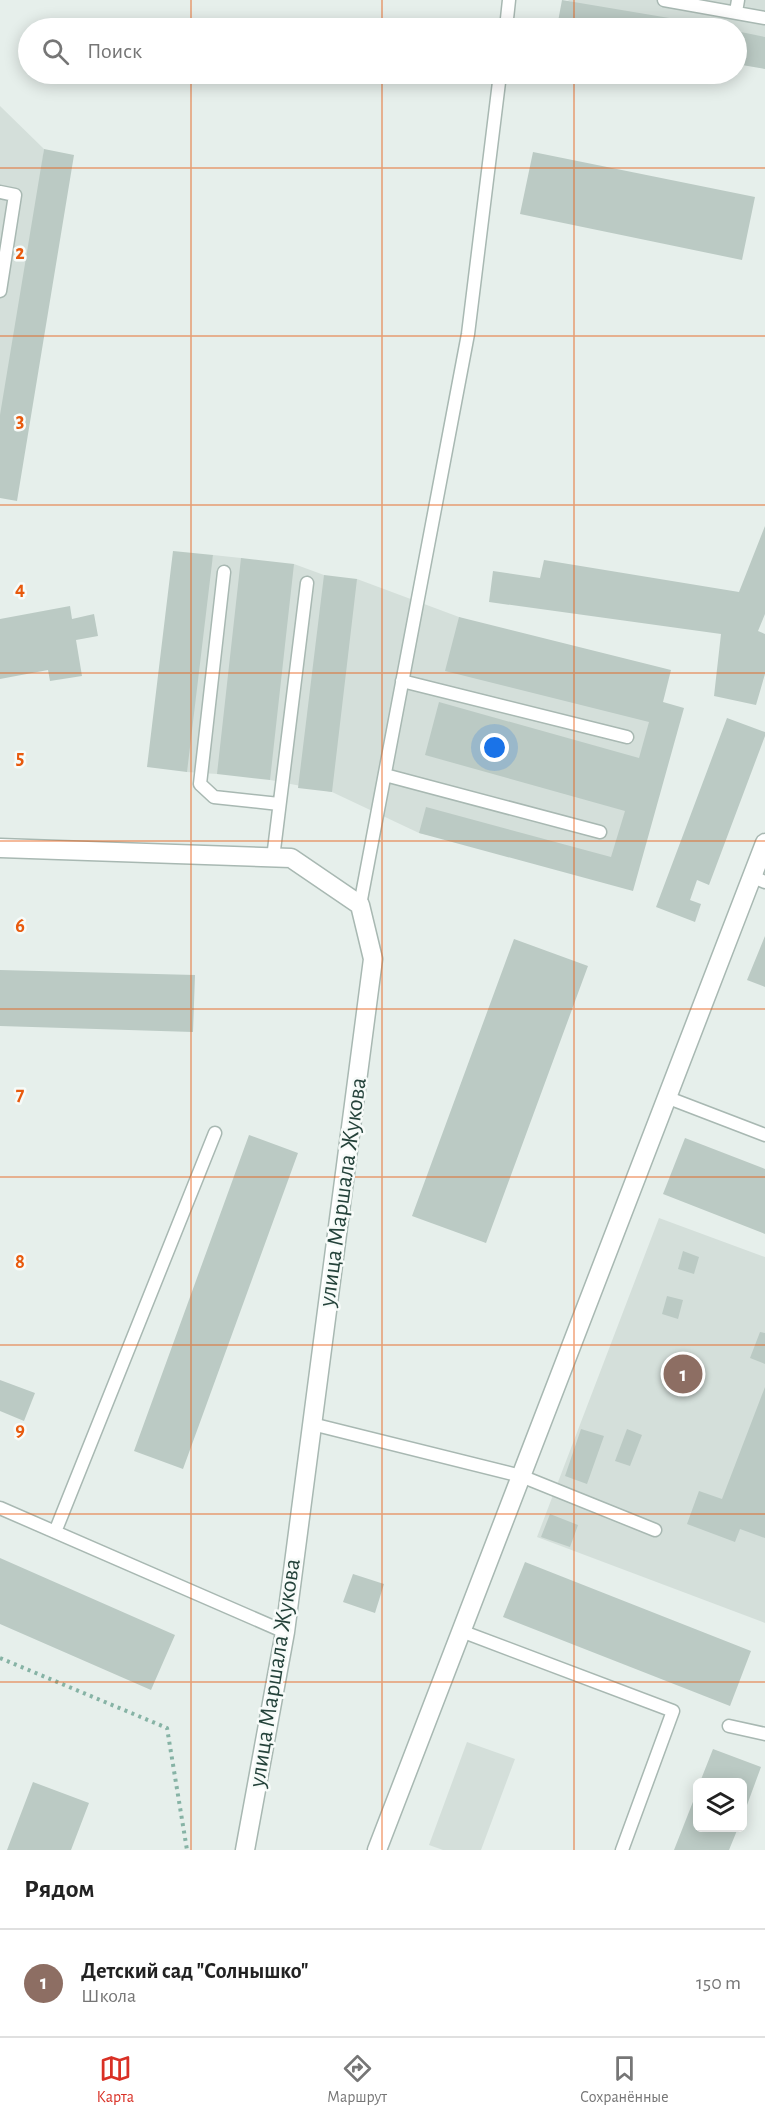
<!DOCTYPE html>
<html lang="ru">
<meta charset="utf-8">
<style>
:root{--surface:#fff;--page:#f2f2f2;--text:#222;--muted:#767676;--line:#e0e0e0;--accent:#d93025}
body{margin:0;font-family:"Alegreya Sans",sans-serif;background:var(--page);color:var(--text)}
.controls{position:absolute;right:18px;bottom:18px;display:grid;overflow:hidden;border-radius:9px;box-shadow:0 3px 15px #0003}
.controls button{width:54px;height:54px;display:grid;place-items:center;padding:0;border:0;border-bottom:2px solid var(--line);background:var(--surface);color:var(--text);font:30px sans-serif}
.you{position:absolute;left:495px;top:748px;width:21px;height:21px;margin:-15px;border:4px solid #fff;border-radius:50%;background:#1a73e8;box-shadow:0 0 0 9px #1a73e833}
.badge{display:grid;place-items:center;width:39px;height:39px;border-radius:50%;background:var(--accent);color:#fff;font-size:20px;font-weight:700}
.pin{position:absolute;translate:-50% -50%;border:3px solid #fff;box-shadow:0 2px 6px #0006}
.list{margin:0;padding:0;list-style:none}
h2{display:flex;justify-content:space-between;align-items:center;height:78px;margin:0;padding:0 24px;font-size:26px}
h2 small{font-size:20px;font-weight:400;color:var(--muted)}
.list li{display:grid;grid-template-columns:39px 1fr auto;gap:18px;align-items:center;box-sizing:border-box;height:108px;padding:0 24px;border-top:2px solid var(--line)}
.list b{display:block;font-size:22px;white-space:nowrap}
.list p{margin:0;font-size:20px;white-space:nowrap;color:var(--muted)}
.list em{font-size:20px;font-style:normal;color:var(--muted)}
.icon{flex:none;width:33px;height:33px;fill:none;stroke:currentColor;stroke-width:2;stroke-linecap:round;stroke-linejoin:round}
.map{position:relative;flex:none;width:765px;height:1850px;overflow:hidden}
.search{position:absolute;background:var(--surface);box-shadow:0 3px 15px #0003;left:18px;right:18px;top:18px;height:66px;display:flex;align-items:center;gap:15px;box-sizing:border-box;padding:0 21px;border-radius:33px;color:var(--muted);font-size:22px}
.sheet{height:186px;background:var(--surface)}
nav{display:flex;justify-content:space-around;align-items:center;box-sizing:border-box;height:84px;border-top:2px solid var(--line);background:var(--surface);font-size:16px;color:var(--muted)}
nav a{display:grid;justify-items:center;gap:3px}
nav .on{color:var(--accent)}
.map>svg:first-child{display:block}
.built{fill:#d4dfda}
.building{fill:#bbcac4}
.lines{fill:none;stroke-linecap:round;stroke-linejoin:round}
.service-casing{stroke:#a8b8b2;stroke-width:15}
.minor-casing{stroke:#a8b8b2;stroke-width:21}
.path{stroke:#86b3a5;stroke-width:4;stroke-dasharray:3 4.5;stroke-linecap:butt}
.service{stroke:#fff;stroke-width:12}
.minor{stroke:#fff;stroke-width:18}
.grid{fill:none;stroke:#e8590c;stroke-width:1.5;stroke-opacity:0.55}
.labels{text-anchor:middle;dominant-baseline:central;stroke-width:5;stroke-linejoin:round;paint-order:stroke}
.street-label{font-size:24px;fill:#24423a;stroke:#f7fbf9}
.grid-label{font-size:20px;text-anchor:middle;font-weight:bold;fill:#e8590c;stroke:#f7fbf9;stroke-width:5;stroke-linejoin:round;paint-order:stroke}
</style>
<div class="map">
<svg width="765" height="1850" viewBox="0 0 765 1850">
<rect width="100%" height="100%" fill="#e6efeb"/>
<path class="built" d="M567 0H765V62H737L736 28H632Z
M0 106 44 149 0 484Z
M213 555 241 558 269 568 294 564 324 575 340 586 357 579 459 617 669 714 623 876 419 833 332 792 270 780 249 768 217 774 187 772 172 762Z
M659 1218 765 1257V1623L537 1537Z
M467 1742 515 1759 481 1850H443L429 1845Z"/>
<path class="building" d="M562 0 693 22 692 28 557 27Z
M736 31 765 37V69L736 64Z
M44 149 74 155 17 501 0 498V415Z
M533 152 755 197 742 260 520 214Z
M765 526V614L758 631 765 634V674L756 705 714 696 721 634 489 602 493 571 540 578 544 560 739 592Z
M173 551 213 555 187 772 147 767Z
M241 558 294 564 270 780 217 774Z
M324 575 357 579 332 792 298 788Z
M70 606 72 619 94 614 98 636 76 640 82 676 50 681 48 670 0 679V619Z
M459 617 671 670 663 702 684 708 633 891 419 833 426 807 611 857 625 811 425 755 439 702 639 758 649 722 445 671Z
M727 718 765 732V736L709 885 697 880 690 900 701 904 695 922 656 907Z
M765 936V987L747 980Z
M514 939 588 966 486 1243 412 1216Z
M0 970 195 975 193 1032 0 1026Z
M249 1135 298 1153 183 1469 134 1451Z
M685 1138 765 1169V1234L663 1194Z
M683 1251 699 1257 694 1274 678 1269Z
M667 1296 683 1300 678 1319 662 1314Z
M760 1332 765 1333V1364L750 1358Z
M0 1380 35 1393 24 1421 0 1411Z
M765 1387V1538L740 1529 735 1542 687 1524 699 1491 722 1499Z
M581 1429 604 1436 587 1484 565 1476Z
M627 1429 642 1435 630 1466 615 1461Z
M550 1514 578 1525 570 1547 541 1537Z
M0 1558 175 1635 151 1690 0 1624Z
M525 1562 751 1651 730 1706 503 1617Z
M353 1574 384 1584 375 1613 343 1602Z
M713 1749 761 1767 743 1816 742 1782H700Z
M33 1782 89 1803 71 1850H7Z
M698 1789V1828H738L729 1850H674Z"/>
<g class="lines">
<defs>
<path id="service" d="M664 0 765 18
M736 12 738 0
M506 28 509 0
M0 192 15 195 0 291
M224 572 200 784 214 797 279 804
M402 681 627 737
M385 775 600 832
M273 858 307 583
M753 877 765 882
M360 905 468 334 500 74
M666 1097 765 1135
M312 1424 521 1476 655 1530
M0 1508 285 1632
M55 1532 215 1133
M461 1631 673 1711 622 1850
M729 1726 765 1734"/>
<path id="minor" d="M0 848 291 858 360 905 373 959 285 1632 245 1850
M377 1850 765 843"/>
</defs>
<use href="#service" class="service-casing"/>
<use href="#minor" class="minor-casing"/>
<path class="path" d="M0 1658 167 1728 187 1850"/>
<use href="#service" class="service"/>
<use href="#minor" class="minor"/>
</g>
<path class="grid" d="M191 0V28M382 0V28M574 0V28M191 74V1850M382 74V1850M574 74V1850M0 168H765M0 336H765M0 505H765M0 673H765M0 841H765M0 1009H765M0 1177H765M0 1345H765M0 1514H765M0 1682H765"/>
<g class="labels">
<g class="street-label">
<text transform="translate(343 1192) rotate(-82)">улица Маршала Жукова</text>
<text transform="translate(275 1673) rotate(-81)">улица Маршала Жукова</text>
</g>
</g>
<g class="grid-label">
<text x="20" y="259">2</text>
<text x="20" y="427">3</text>
<text x="20" y="595">4</text>
<text x="20" y="764">5</text>
<text x="20" y="932">6</text>
<text x="20" y="1100">7</text>
<text x="20" y="1268">8</text>
<text x="20" y="1436">9</text>
</g>
</svg>
<div class="controls">
<button><svg class="icon" aria-label="layers" viewBox="0 0 24 24"><path d="M12 4l9 5-9 5-9-5zM3 14l9 5 9-5"/></svg></button>
</div>
<div class="you"></div>
<div class="pin badge" style="left:683px;top:1374px;background:#8d6e63">1</div>
<div class="search"><svg class="icon" aria-label="search" viewBox="0 0 24 24"><circle cx="10" cy="10" r="6"/><path d="M15 15l6 6"/></svg>Поиск</div>
</div>
<section class="sheet">
<h2>Рядом<small></small></h2>
<ul class="list">
<li><span class="badge" style="background:#8d6e63">1</span><div><b>Детский сад &quot;Солнышко&quot;</b><p>Школа</p></div><em>150 m</em></li>
</ul>
</section>
<nav>
<a class="on"><svg class="icon" aria-label="map" viewBox="0 0 24 24"><path d="M3 6l6-2 6 2 6-2v14l-6 2-6-2-6 2zM9 4v14M15 6v14"/></svg>Карта</a>
<a><svg class="icon" aria-label="directions" viewBox="0 0 24 24"><path d="M12 3l9 9-9 9-9-9zM9 14v-3h6M13 9l2 2-2 2"/></svg>Маршрут</a>
<a><svg class="icon" aria-label="saved" viewBox="0 0 24 24"><path d="M7 4h10v16l-5-4-5 4z"/></svg>Сохранённые</a>
</nav>
